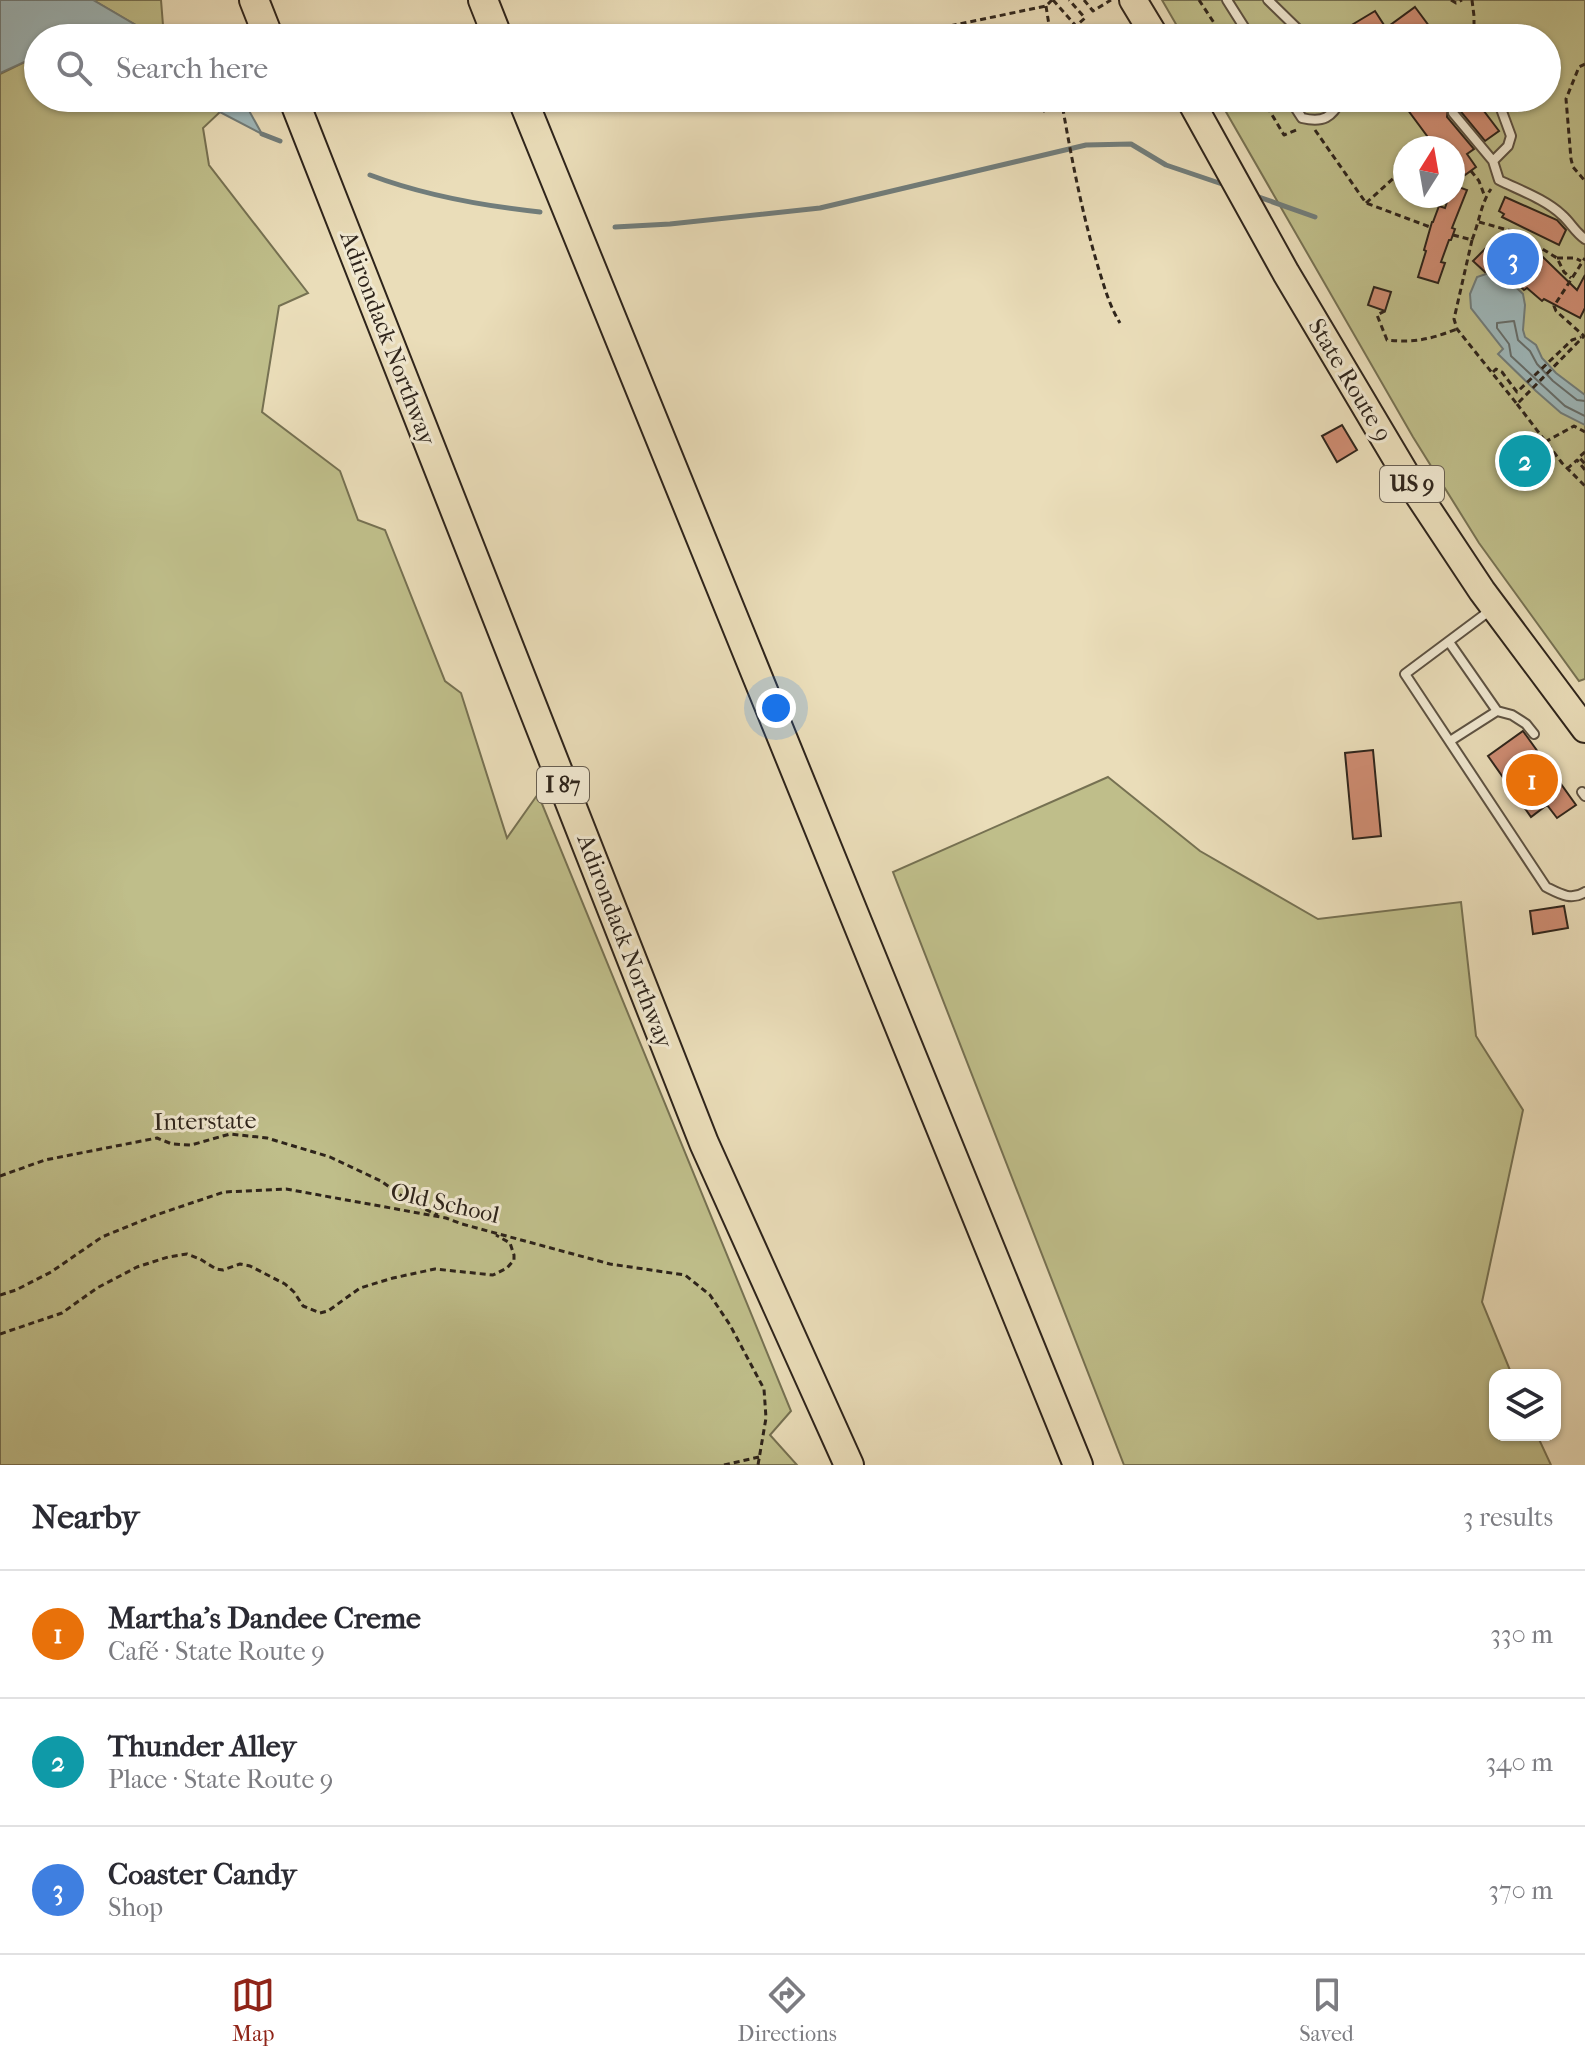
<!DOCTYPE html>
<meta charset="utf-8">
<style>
:root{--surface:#fff;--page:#f2f2f3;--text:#2b2b33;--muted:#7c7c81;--line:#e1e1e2;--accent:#8f2418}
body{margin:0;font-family:"IM FELL French Canon",serif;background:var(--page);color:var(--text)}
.controls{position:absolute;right:24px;bottom:24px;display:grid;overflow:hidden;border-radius:16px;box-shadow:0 2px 6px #0004}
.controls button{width:72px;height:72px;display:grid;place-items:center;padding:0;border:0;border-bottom:2px solid var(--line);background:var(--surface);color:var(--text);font:40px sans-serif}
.compass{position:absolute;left:1393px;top:136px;width:72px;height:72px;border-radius:50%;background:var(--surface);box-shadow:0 2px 6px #0004;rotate:11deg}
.you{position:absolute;left:776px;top:708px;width:28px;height:28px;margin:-20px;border:6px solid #fff;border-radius:50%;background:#1a73e8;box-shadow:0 0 0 12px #1a73e833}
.badge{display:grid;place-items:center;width:52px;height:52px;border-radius:50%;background:var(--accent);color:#fff;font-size:26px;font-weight:700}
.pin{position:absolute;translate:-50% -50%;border:4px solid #fff;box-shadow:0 2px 8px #0006}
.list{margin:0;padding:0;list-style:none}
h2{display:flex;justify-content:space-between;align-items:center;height:104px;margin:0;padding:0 32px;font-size:34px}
h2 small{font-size:26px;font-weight:400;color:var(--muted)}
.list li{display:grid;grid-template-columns:52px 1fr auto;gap:24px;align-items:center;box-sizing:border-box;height:128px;padding:0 32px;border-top:2px solid var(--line)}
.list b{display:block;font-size:30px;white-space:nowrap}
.list p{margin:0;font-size:26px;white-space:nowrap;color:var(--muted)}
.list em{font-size:26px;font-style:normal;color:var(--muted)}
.icon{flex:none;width:44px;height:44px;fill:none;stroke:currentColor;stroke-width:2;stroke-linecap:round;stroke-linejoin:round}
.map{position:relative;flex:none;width:1585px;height:1465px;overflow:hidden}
.search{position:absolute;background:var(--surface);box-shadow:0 2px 6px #0004;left:24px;right:24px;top:24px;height:88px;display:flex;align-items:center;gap:20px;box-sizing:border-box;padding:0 28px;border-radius:44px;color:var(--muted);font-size:30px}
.sheet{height:488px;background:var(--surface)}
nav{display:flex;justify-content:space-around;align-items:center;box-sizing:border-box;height:112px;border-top:2px solid var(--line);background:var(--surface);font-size:22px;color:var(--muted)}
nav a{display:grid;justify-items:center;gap:4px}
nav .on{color:var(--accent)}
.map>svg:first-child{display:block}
.green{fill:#bfbe8a;stroke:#767152;stroke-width:2;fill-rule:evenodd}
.water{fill:#9eb8bb;stroke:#717d7b;stroke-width:2}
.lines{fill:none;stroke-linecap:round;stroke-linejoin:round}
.shore{stroke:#666e6b;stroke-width:2}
.stream{stroke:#717d7b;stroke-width:5}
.building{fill:#ce8c72;stroke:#2e241b;stroke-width:2}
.lane-casing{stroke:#5d5242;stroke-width:12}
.primary-casing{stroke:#2e241b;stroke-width:30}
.highway-casing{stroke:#2e241b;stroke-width:32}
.path{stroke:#2e241b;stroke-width:3;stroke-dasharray:6 4;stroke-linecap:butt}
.lane{stroke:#f1e9d2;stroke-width:8}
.primary{stroke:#eaddb9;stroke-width:26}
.highway{stroke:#eaddb9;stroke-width:28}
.labels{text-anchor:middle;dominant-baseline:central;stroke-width:6;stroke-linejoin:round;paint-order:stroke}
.shield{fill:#f1e9d2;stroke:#685f52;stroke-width:2}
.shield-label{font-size:22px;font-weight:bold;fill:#2e241b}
.street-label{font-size:24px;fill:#2e241b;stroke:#f1e9d2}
</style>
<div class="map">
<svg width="1585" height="1465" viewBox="0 0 1585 1465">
<rect width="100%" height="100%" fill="#eaddb9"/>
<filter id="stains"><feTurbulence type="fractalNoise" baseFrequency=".0025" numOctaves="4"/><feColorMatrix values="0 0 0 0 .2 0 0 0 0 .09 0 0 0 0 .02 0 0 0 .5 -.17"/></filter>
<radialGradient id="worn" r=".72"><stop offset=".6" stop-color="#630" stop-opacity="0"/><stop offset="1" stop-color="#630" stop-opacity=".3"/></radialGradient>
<path class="green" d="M93 0H161L164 38H158Z
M1162 0H1585V679L1579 681 1479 543 1413 437 1218 98H1547V38H1184ZM1405 148H1453V196H1405Z
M35 57 38 58V98H193L220 112 203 128 209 165 308 293 279 306 262 412 340 471 358 520 385 530 445 681 461 693 507 838 538 794 791 1411 770 1435 797 1465H0V74Z
M1108 777 1200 851 1318 919 1461 902 1476 1036 1523 1110 1482 1302 1512 1375H1495V1435H1537L1551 1465H1124L893 872Z"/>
<path class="water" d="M0 0H93L158 38H38V58L35 57 0 73Z
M193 98H242L262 134Z
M1498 270 1523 294 1525 305 1523 330 1525 337 1536 345 1542 358 1556 373 1585 395V425L1561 413 1536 391 1498 354 1503 349 1471 308 1470 294 1477 277Z"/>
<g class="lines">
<path class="shore" d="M1585 401 1577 400 1553 381 1537 364 1530 351 1518 340 1514 321 1497 323V328L1509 344 1511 356 1565 406 1585 416"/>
<path class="stream" d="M262 134 280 141
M370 175C423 195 484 206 540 212
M1256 196 1315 217
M615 227 670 224 820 208 1086 145 1131 144 1166 165 1228 186"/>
</g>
<path class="building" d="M1415 7 1438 38H1358L1350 26 1375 11 1386 28Z
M1399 98H1474L1499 131 1485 141 1458 108 1453 106 1448 108 1447 117 1474 149 1467 154 1476 167 1465 175 1453 159V148H1436Z
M1453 185 1467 190 1452 228 1455 229 1451 240H1449L1441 262 1445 263 1438 283 1418 277 1426 251 1424 250 1432 222H1433L1439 206 1445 208 1449 196H1453Z
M1505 197 1557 220 1566 230 1559 245 1502 217 1504 214 1499 211Z
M1517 232 1577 290 1585 275V308L1580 318 1544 299 1542 301 1527 288 1524 290 1495 262 1485 272 1473 261 1488 246 1496 254Z
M1374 287 1391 292 1385 311 1368 305Z
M1342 425 1357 450 1337 462 1322 436Z
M1521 444 1538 450 1529 477 1512 472Z
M1523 731 1576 805 1557 818 1547 805 1531 817 1488 756Z
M1373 750 1381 836 1353 839 1345 753Z
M1564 906 1568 928 1533 934 1530 911Z"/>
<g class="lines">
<defs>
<path id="lane" d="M1227 0 1251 38
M1268 0 1307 38
M1452 33 1456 38
M825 38 829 34
M1289 98 1302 118C1323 123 1332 118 1342 98
M1497 98 1511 136 1508 146 1493 161 1499 180C1519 190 1545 199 1562 215 1571 223 1575 232 1585 239
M1453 113 1493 161
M1492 609 1405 674 1546 887C1560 894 1571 901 1585 892
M1449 642 1497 711 1512 715 1526 724 1534 734
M1450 741 1497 711
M1582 792 1585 796"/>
<path id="primary" d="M1133 0 1156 38
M1189 98 1286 273 1415 490 1482 591 1585 729"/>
<path id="highway" d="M254 0 269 38
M483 0 498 38
M293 98 704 1143 849 1465
M522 98 1078 1465"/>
</defs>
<use href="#lane" class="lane-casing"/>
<use href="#primary" class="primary-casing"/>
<use href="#highway" class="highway-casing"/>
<path class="path" d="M1053 0 1076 26 1085 18 1069 0
M1084 0 1093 11 1111 0
M1199 0 1224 38
M1451 0 1456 3 1462 0
M1472 0 1474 16V38
M1046 6 1051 38
M892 38 1046 6 1052 0
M1585 64 1579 67 1566 99 1571 159 1573 167 1585 181
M1042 98 1044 111 1062 103
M1061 98C1071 156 1082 214 1099 270 1105 289 1110 307 1120 323
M1262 98 1284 135 1299 129
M1315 130 1366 203 1430 227
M1471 171 1479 181 1485 197
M1366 203 1405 168
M1479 222 1515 232 1557 258 1564 272 1571 278
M1453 235 1472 240C1479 223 1481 203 1491 189
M1472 240 1454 319 1457 329 1517 404 1584 336 1556 311 1554 306 1585 258
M1557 258H1575L1581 261
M1385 311 1377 315 1387 340C1415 343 1431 339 1457 329
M1493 372 1496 369 1502 372 1517 392 1572 340 1581 337
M1517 404 1562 463 1585 486
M1545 442 1574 426 1585 432
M1585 452 1579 457 1585 464
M1567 469 1577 460 1585 470
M0 1176 45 1160 157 1138 172 1144 191 1145 230 1134 267 1138 330 1157 381 1181 413 1204 438 1215
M0 1295 16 1290 51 1272 102 1237 156 1215 224 1192 286 1189 446 1218 462 1224 610 1264 685 1275 710 1295 730 1325 764 1389 766 1418 758 1465
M0 1334 62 1313 97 1288 137 1267 168 1257 187 1254 200 1259 216 1269 223 1270 240 1264 250 1266 285 1284 294 1292 303 1306 320 1313 328 1311 360 1288 393 1278 435 1269 493 1275 507 1268 514 1260V1255L510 1243 496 1235
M724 1465 759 1457"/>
<use href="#lane" class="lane"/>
<use href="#primary" class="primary"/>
<use href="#highway" class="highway"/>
</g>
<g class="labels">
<g class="shield">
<rect x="1380" y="466" width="64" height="36" rx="6"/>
<rect x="537" y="767" width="52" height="36" rx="6"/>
</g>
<g class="shield-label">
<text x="1412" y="484">US 9</text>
<text x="563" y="785">I 87</text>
</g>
<g class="street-label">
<text transform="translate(388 338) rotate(69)">Adirondack Northway</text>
<text transform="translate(1350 380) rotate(59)">State Route 9</text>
<text transform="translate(625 941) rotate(69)">Adirondack Northway</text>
<text transform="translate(205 1121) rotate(-1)">Interstate</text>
<text transform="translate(445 1203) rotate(13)">Old School</text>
</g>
</g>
<rect width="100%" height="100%" filter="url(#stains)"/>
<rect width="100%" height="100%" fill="url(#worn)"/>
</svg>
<div class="controls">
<button><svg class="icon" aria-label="layers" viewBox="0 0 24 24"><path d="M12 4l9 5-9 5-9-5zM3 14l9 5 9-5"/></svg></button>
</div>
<svg class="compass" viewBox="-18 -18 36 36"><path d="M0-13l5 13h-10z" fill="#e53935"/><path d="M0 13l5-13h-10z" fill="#7c7c81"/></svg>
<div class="you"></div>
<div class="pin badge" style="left:1532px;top:780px;background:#e8710a">1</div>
<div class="pin badge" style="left:1525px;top:461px;background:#0f9aa8">2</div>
<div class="pin badge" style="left:1513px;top:259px;background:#3f7fe0">3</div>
<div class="search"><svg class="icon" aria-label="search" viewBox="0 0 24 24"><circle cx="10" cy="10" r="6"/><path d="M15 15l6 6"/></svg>Search here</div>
</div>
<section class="sheet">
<h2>Nearby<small>3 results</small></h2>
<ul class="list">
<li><span class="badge" style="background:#e8710a">1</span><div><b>Martha's Dandee Creme</b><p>Café · State Route 9</p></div><em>330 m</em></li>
<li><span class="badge" style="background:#0f9aa8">2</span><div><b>Thunder Alley</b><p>Place · State Route 9</p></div><em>340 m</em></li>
<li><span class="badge" style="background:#3f7fe0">3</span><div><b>Coaster Candy</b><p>Shop</p></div><em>370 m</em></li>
</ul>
</section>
<nav>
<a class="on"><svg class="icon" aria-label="map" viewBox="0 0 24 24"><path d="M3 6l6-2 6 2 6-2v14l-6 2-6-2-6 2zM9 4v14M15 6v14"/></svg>Map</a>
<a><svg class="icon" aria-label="directions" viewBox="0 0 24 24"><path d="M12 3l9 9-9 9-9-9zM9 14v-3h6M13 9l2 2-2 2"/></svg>Directions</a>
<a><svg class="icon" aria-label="saved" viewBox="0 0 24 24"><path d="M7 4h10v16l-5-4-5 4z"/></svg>Saved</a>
</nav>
